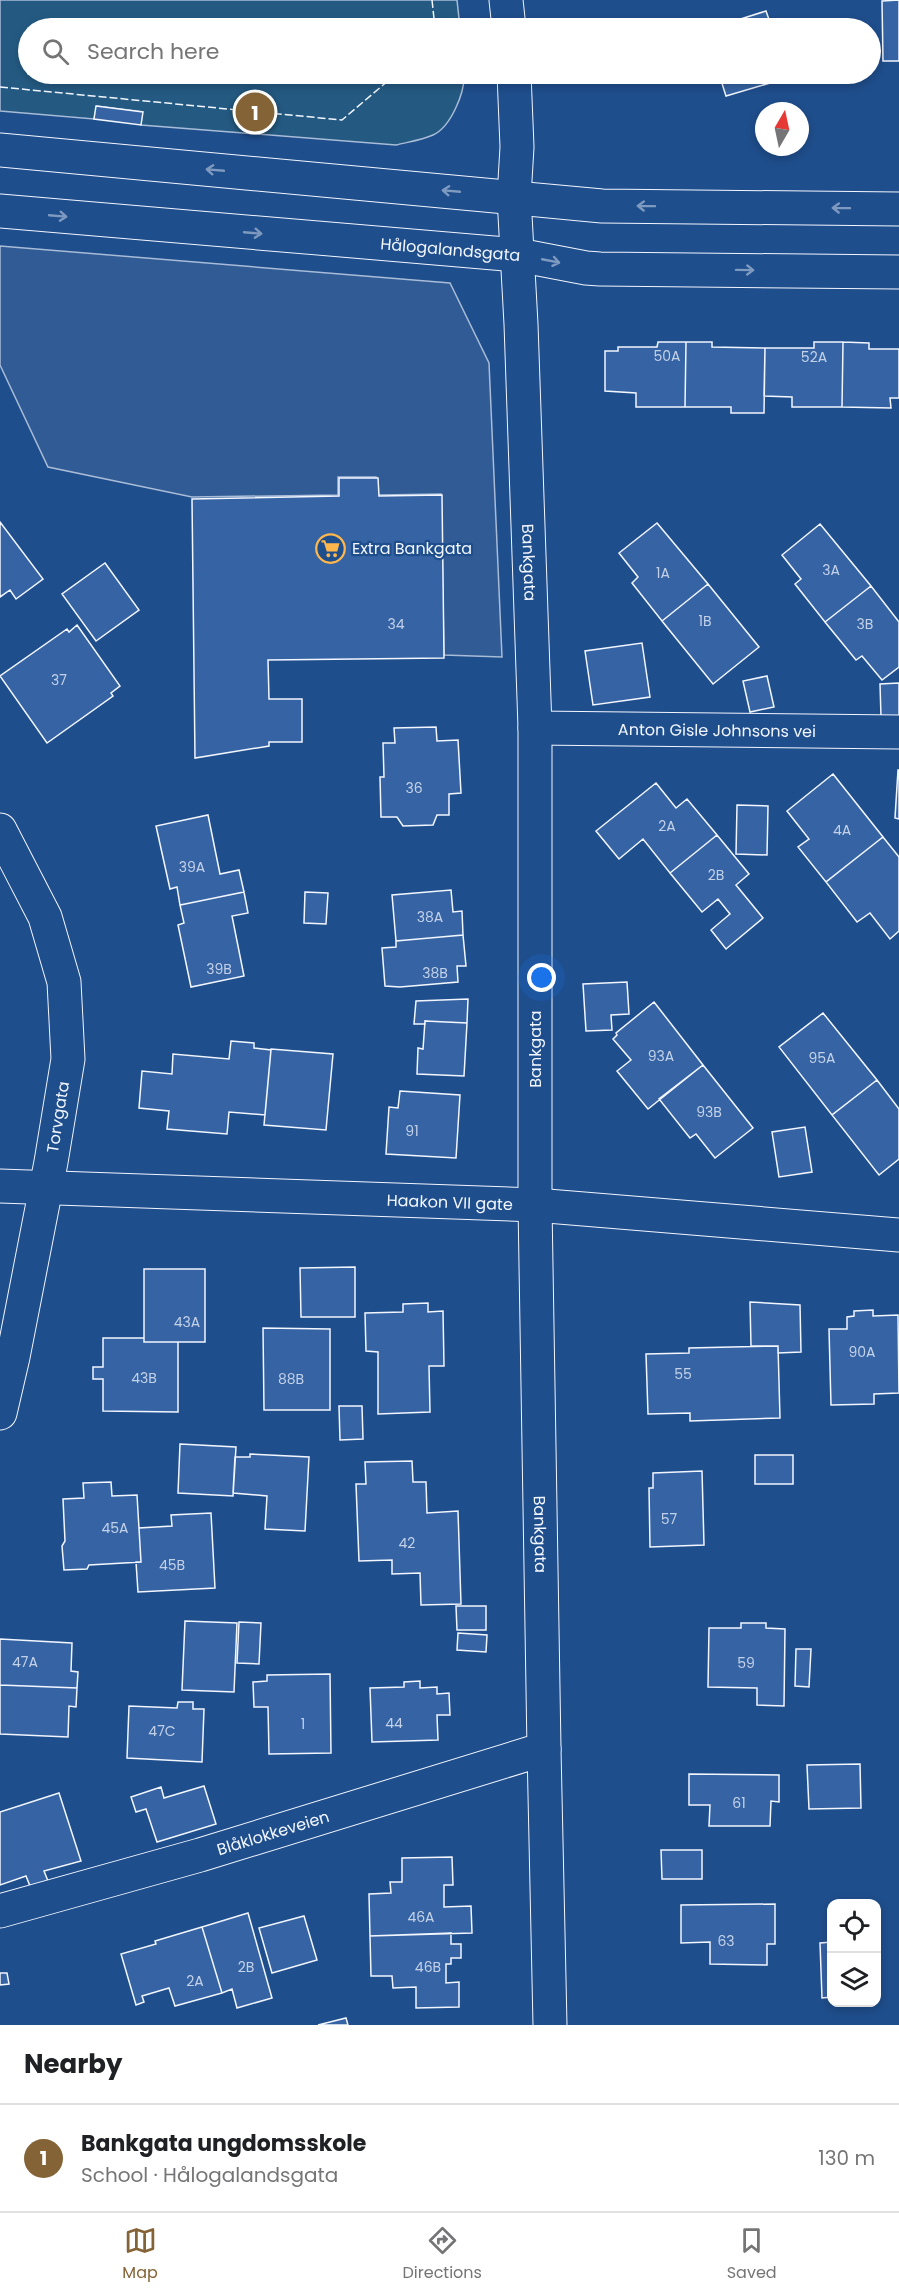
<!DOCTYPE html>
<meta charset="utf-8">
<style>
:root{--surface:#fff;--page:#f2f2f2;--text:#202124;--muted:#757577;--line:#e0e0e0;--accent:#846436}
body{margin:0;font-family:Poppins,sans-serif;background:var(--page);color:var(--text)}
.controls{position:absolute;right:18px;bottom:18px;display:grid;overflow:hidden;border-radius:12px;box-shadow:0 3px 9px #0003}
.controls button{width:54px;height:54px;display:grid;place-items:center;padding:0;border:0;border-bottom:2px solid var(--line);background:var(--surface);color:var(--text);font:30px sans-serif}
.compass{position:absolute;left:755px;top:102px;width:54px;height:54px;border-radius:50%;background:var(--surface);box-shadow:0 3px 9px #0003;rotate:9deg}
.you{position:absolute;left:542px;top:978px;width:21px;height:21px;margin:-15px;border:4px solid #fff;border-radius:50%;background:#1a73e8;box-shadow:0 0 0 9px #1a73e833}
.badge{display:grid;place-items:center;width:39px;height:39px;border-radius:50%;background:var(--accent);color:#fff;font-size:20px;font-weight:700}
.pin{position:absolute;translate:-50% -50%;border:3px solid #fff;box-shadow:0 2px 6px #0006}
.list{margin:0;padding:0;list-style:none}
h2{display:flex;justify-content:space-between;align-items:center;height:78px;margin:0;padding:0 24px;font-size:26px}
h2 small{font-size:20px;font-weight:400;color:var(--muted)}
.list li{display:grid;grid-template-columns:39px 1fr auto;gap:18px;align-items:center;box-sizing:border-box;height:108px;padding:0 24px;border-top:2px solid var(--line)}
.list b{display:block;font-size:22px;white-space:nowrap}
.list p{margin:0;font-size:20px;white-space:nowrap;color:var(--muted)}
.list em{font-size:20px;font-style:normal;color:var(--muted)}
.icon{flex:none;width:33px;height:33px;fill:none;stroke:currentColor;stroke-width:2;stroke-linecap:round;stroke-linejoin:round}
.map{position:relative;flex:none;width:899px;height:2025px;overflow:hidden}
.search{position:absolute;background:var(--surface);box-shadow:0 3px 9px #0003;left:18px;right:18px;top:18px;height:66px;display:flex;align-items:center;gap:15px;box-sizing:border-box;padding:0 21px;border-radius:33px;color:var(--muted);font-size:22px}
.sheet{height:186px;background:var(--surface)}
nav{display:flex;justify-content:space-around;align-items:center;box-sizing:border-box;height:84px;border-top:2px solid var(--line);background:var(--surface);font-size:16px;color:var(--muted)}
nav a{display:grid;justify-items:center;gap:3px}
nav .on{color:var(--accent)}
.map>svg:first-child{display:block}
.green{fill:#245a82;stroke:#a8bbd7;stroke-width:1.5}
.parking{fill:#305b95;stroke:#a8bbd7;stroke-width:1.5}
.building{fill:#3563a3;stroke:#f2f6ff;stroke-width:1.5}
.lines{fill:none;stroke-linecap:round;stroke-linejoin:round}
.minor-casing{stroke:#f2f6ff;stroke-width:35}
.tertiary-casing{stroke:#f2f6ff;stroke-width:35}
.minor{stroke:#1f4e8c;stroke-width:33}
.tertiary{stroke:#1f4e8c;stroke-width:33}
.fence{stroke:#f2f6ff;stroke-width:1.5;stroke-dasharray:8 3;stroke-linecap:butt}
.oneway{stroke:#7e9ac0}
.labels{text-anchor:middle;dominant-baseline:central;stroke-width:4.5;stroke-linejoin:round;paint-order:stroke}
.number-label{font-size:14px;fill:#c3d1e8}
.street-label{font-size:16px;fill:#f2f6ff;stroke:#1f4e8c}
.poi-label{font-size:16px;fill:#f2f6ff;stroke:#1f4e8c;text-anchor:start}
</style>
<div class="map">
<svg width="899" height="2025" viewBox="0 0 899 2025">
<rect width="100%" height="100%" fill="#1f4e8c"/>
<path class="green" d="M0 0H457L460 28H28V74H464C465 92 451 127 433 135 422 140 408 142 396 145L141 125 142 112 97 106 94 119 0 111Z"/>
<path class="parking" d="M0 246 450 283 489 363 502 657 444 655 441 494 378 495 376 477H338V495L192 497 48 467 0 365Z"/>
<path class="building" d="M899 0V61H883L882 1Z
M766 11 772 28H712Z
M719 74H785L787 78 726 96Z
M96 106 143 112 141 125 94 119Z
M658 342H686L685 407H636V393L605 391V351H618V347H657Z
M686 342H712V347L765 348 764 413H731V407H685Z
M814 342H843L842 407H792V397L764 396 765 348H814Z
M843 342 869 343V349H899V398H890L891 408 842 407Z
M339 478H378L379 496 442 495 444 658 268 660 269 699H302V742H269V746L195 758 192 499 339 496Z
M0 522 43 579 16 599 10 590 0 597Z
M657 523 708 584 662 621 632 583 638 577 619 553Z
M820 524 871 586 825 622 795 584 801 579 782 555Z
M105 563 139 610 96 641 62 594Z
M708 584 759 647 713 684 662 621Z
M871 586 899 622V667L882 680 862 656 856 660 825 622Z
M77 625 120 686 111 693 113 696 47 743 0 676 67 629 69 632Z
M642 643 650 697 593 705 585 651Z
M767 676 774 707 750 712 743 681Z
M899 683V716L881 717 880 684Z
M436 727 437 741 458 740 461 793 449 794V815H437L433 825 403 826 397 817H381L380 777H384L383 743H395L394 728Z
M898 770H899V819L895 818Z
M833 774 883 837 826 882 798 847 809 839 787 811Z
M656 783 676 808 687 799 717 835 670 873 643 839 619 859 596 831Z
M737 805 768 806 767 855 736 854Z
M208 815 220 874 239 870 244 892 180 905 177 887 170 889 156 826Z
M717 835 749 874 736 885 763 918 726 949 711 930 730 914 718 899 702 912 670 873Z
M883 837 899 857V931L890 939 870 913 857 922 826 882Z
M451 890 453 912 462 911 463 935 396 941 392 895Z
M244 892 248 913 232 916 244 976 191 987 178 925 184 923 180 905Z
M305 892 328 893 326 924 304 923Z
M463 935 466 966H457L458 982 400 987 385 986 382 948 396 947V941Z
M627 982 629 1014 611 1015 612 1030 586 1031 583 984Z
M468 999 467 1023 425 1021V1024H414L416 1001Z
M654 1002 703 1065 648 1109 617 1071 631 1060 613 1039 617 1035 616 1033Z
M823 1013 877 1080 832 1115 779 1047Z
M425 1021 467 1023 464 1076 417 1074 418 1048 423 1049Z
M231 1041 254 1043V1048L271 1050 265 1115 229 1112 227 1134 167 1129 169 1111 139 1108 142 1071 172 1074 173 1054 229 1059Z
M271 1049 333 1054 326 1130 264 1125Z
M703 1065 753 1128 715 1158 696 1134 690 1138 659 1099Z
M877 1080 899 1109V1159L879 1175 832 1115Z
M400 1091 460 1095 456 1158 386 1154 389 1107 398 1108Z
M805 1127 812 1172 779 1177 772 1132Z
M355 1267V1317H301L300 1268Z
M144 1269H205V1342H144Z
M750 1302 800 1305 801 1352 778 1353V1346H751Z
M428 1303V1312L443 1311 444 1366H429L430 1412 378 1414V1352L366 1351 365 1313 403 1312V1304Z
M873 1310V1316L898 1315 899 1393 874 1394V1404L831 1405 829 1329H847V1317L854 1316V1311Z
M263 1328 330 1329V1410H264Z
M103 1338H144V1342H178V1412L103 1411V1379H93V1367H103Z
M778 1346 780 1418 690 1421V1413L648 1414 646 1354 689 1353V1348Z
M339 1406H362L363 1439 340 1440Z
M180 1444 236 1447 233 1496 178 1493Z
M250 1454 309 1457 305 1531 265 1529 267 1496 233 1493 235 1457H250Z
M755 1455H793V1484H755Z
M412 1461 413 1482H426L427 1513 458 1511 461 1604 421 1605 420 1573 392 1574V1560L359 1561 356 1484H366L365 1462Z
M702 1471 704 1545 650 1547 649 1488H653V1473Z
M111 1482 112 1496 137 1495 141 1562 89 1565 87 1569 64 1570 62 1546 65 1541 63 1499 84 1498 83 1483Z
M211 1513 215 1588 138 1592 136 1562H141L139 1528 172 1526 171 1515Z
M456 1606H486V1630H457Z
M185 1621 237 1623 234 1692 182 1690Z
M239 1622 261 1623 259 1664 237 1663Z
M741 1623H766V1628L785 1629 784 1706 757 1705V1688L708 1687 709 1628H741Z
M458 1633 487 1635 486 1652 457 1650Z
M0 1639 72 1643 71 1671 78 1672 77 1688 0 1685Z
M796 1649H811L809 1687 795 1686Z
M330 1674 331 1753 269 1754 268 1707H254L253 1682 267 1681V1675Z
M420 1681V1688L437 1687V1694L449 1693 450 1715H437L438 1740 372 1742 370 1688 404 1687V1682Z
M0 1685 77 1688 76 1707 69 1706 68 1737 0 1734Z
M178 1702H193V1709H204L202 1762 127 1758 129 1706 177 1708Z
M860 1764 861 1808 809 1809 807 1765Z
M689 1774 779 1775V1802L771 1801 770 1826H709L710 1805H689Z
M204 1786 216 1824 157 1842 146 1809 136 1812 131 1797 161 1787 164 1798Z
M59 1793 81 1861 44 1871 48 1881 30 1886 26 1876 0 1885V1812Z
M661 1850H702V1879H662Z
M452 1857 453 1885H444V1907L471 1906 472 1933 370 1936 369 1894 391 1893 390 1882H402V1858Z
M775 1904V1944H767V1965L710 1964V1942L681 1943V1905Z
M248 1913 272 1998 237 2008 232 1989 222 1993 202 1927Z
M304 1916 317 1960 272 1973 259 1928Z
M202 1927 222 1993 175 2006 169 1988 142 1996 144 2002 136 2005 121 1954 156 1944 155 1941Z
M451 1933V1944H461V1958H451V1964H446V1983L459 1982V2007L416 2008V1987L393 1988 392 1976H371L370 1936Z
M832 1942V1997L822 1998 820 1943Z
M0 1973H7L9 1984 0 1985Z
M346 2018 348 2025H318Z"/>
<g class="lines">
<defs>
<g id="minor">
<path d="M506 0 509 28"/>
<path id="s1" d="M514 74 517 147 514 197 521 324 535 728V1205L544 1749 550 2025"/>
<path id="s2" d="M535 728 899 732"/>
<path d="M0 830 45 917 64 982 68 1059 51 1162 13 1357 0 1413"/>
<path id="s3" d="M0 1186 535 1205 899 1235"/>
<path id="s4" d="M0 1911 200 1855 544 1749"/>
</g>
<g id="tertiary">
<path d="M0 150 602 206 899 209"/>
<path id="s5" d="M0 211 518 255 586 268 600 269 899 272"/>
</g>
</defs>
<use href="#minor" class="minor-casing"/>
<use href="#tertiary" class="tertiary-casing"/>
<use href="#minor" class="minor"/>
<use href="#tertiary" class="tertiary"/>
<path class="fence" d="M432 0 435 28
M0 87 342 120 396 74"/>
</g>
<defs><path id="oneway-shaft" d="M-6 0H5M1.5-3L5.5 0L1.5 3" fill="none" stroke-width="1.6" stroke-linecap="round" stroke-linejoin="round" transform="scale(1.5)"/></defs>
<g class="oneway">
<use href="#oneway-shaft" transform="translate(215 170) rotate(-175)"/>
<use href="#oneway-shaft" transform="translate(451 191) rotate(-175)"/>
<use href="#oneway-shaft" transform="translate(646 206) rotate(-179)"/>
<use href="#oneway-shaft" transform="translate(841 208) rotate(-179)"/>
<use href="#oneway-shaft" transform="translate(58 216) rotate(5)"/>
<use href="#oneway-shaft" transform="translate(253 233) rotate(5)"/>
<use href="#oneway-shaft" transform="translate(551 261) rotate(11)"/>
<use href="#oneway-shaft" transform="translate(745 270) rotate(1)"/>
</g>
<defs>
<symbol id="supermarket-ring" viewBox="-11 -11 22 22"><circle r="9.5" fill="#1f4e8c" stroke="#ffb74d" stroke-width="1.5"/><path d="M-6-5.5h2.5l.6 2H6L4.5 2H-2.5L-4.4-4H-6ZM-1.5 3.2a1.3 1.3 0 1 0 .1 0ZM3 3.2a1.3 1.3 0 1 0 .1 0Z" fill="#ffb74d"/></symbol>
</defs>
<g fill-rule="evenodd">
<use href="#supermarket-ring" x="314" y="532" width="33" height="33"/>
</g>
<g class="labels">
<g class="number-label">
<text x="667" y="356">50A</text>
<text x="814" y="357">52A</text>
<text x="831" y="570">3A</text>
<text x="663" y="573">1A</text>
<text x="705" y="621">1B</text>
<text x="396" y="624">34</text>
<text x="865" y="624">3B</text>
<text x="59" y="680">37</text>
<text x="414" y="788">36</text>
<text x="667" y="826">2A</text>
<text x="842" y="830">4A</text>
<text x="192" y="867">39A</text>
<text x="716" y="875">2B</text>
<text x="430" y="917">38A</text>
<text x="219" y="969">39B</text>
<text x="435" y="973">38B</text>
<text x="661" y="1056">93A</text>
<text x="822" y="1058">95A</text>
<text x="709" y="1112">93B</text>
<text x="412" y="1131">91</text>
<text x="187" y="1322">43A</text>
<text x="862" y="1352">90A</text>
<text x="683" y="1374">55</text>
<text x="144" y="1378">43B</text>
<text x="291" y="1379">88B</text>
<text x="669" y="1519">57</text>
<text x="115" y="1528">45A</text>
<text x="407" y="1543">42</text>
<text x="172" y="1565">45B</text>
<text x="25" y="1662">47A</text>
<text x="746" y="1663">59</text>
<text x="394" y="1723">44</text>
<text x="303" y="1724">1</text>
<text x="162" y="1731">47C</text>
<text x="739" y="1803">61</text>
<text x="421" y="1917">46A</text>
<text x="726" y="1941">63</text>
<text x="246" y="1967">2B</text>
<text x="428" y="1967">46B</text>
<text x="195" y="1981">2A</text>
</g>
<g class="street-label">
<text stroke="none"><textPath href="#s5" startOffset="452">Hålogalandsgata</textPath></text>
<text stroke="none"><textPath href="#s1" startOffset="489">Bankgata</textPath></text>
<text stroke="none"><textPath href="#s2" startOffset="182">Anton Gisle Johnsons vei</textPath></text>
<text transform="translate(535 1049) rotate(-90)">Bankgata</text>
<text transform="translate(58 1117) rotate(-81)">Torvgata</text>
<text stroke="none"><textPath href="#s3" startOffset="450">Haakon VII gate</textPath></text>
<text stroke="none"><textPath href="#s1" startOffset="1461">Bankgata</textPath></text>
<text stroke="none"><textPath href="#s4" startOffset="284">Blåklokkeveien</textPath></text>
</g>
<g class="poi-label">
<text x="352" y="548">Extra Bankgata</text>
</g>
</g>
</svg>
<div class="controls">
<button><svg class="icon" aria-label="locate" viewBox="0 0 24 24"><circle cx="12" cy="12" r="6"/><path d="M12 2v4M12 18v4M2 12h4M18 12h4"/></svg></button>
<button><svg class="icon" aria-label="layers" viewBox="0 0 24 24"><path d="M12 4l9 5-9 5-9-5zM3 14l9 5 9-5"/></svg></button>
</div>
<svg class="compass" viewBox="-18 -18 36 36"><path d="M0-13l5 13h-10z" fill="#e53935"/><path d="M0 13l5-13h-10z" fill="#757577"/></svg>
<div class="you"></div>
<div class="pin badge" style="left:255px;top:112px">1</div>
<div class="search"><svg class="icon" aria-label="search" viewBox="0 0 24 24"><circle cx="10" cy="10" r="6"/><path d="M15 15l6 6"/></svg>Search here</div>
</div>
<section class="sheet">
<h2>Nearby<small></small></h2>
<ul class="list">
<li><span class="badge">1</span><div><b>Bankgata ungdomsskole</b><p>School · Hålogalandsgata</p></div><em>130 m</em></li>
</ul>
</section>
<nav>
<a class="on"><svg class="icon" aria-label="map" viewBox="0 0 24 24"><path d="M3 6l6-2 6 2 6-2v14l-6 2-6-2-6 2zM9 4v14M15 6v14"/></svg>Map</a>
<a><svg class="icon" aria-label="directions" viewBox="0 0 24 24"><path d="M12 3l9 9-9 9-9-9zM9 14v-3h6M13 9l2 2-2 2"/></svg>Directions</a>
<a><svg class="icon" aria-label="saved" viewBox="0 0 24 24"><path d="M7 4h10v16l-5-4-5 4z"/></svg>Saved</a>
</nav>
